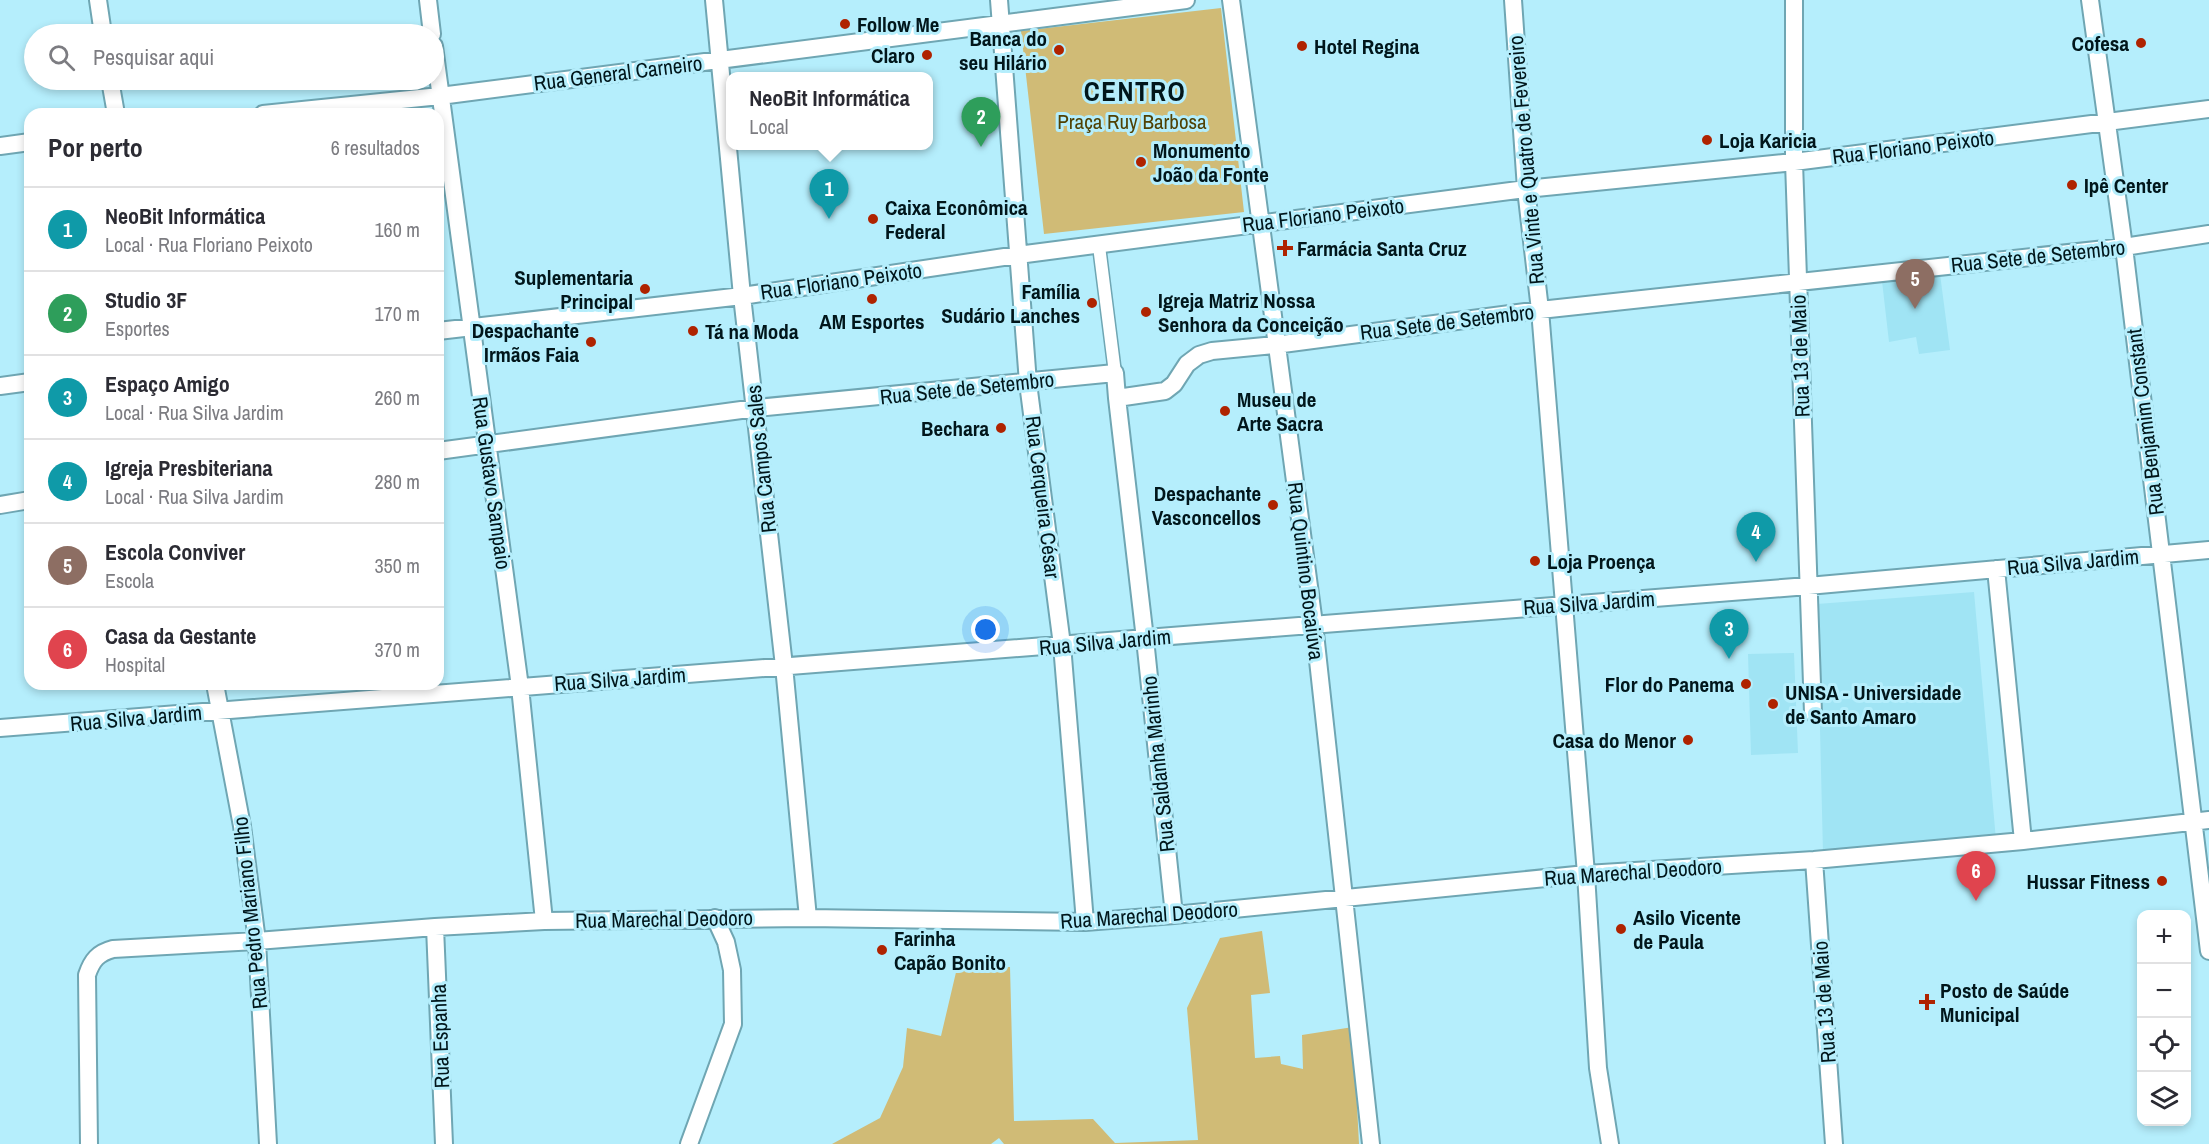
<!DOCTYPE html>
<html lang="pt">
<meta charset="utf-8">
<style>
:root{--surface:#fff;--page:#f2f2f3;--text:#2b2b33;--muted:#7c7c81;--line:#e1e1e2;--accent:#d93025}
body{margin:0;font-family:"Archivo Narrow",sans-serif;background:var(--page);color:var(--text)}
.controls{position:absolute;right:18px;bottom:18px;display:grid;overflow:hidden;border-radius:12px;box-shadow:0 3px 9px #0003}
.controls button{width:54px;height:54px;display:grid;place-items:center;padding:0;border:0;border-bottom:2px solid var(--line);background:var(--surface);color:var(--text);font:30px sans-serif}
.you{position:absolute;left:986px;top:630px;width:21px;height:21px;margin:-15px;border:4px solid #fff;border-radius:50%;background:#1a73e8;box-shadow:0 0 0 9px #1a73e833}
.badge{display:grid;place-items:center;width:39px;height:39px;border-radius:50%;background:var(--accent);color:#fff;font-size:20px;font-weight:700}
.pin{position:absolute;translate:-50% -50px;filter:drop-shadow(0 2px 3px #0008)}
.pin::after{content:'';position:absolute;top:32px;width:21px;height:18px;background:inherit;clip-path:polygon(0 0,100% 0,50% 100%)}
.popup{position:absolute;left:726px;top:72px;width:207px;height:78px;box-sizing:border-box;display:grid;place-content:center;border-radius:12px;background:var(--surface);filter:drop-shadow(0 2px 4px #0005);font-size:20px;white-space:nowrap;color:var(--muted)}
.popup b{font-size:22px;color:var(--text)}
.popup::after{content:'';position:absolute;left:50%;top:100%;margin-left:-12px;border:12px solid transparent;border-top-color:var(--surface)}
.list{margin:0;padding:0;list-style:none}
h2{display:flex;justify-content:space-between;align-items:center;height:78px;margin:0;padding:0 24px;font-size:26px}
h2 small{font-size:20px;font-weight:400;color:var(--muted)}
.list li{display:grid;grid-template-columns:39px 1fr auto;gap:18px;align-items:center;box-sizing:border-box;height:84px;padding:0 24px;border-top:2px solid var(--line)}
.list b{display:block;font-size:22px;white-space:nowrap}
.list p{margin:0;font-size:20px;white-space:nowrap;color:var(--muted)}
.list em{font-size:20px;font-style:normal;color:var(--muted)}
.icon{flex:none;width:33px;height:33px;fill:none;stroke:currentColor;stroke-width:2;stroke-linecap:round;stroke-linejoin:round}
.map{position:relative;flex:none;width:2209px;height:1144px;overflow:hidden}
.search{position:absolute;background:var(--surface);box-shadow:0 3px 9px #0003;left:24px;top:24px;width:420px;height:66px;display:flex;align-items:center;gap:15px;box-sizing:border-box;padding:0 21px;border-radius:33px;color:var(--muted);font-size:22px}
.panel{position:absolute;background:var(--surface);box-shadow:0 3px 9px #0003;left:24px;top:108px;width:420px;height:582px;border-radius:18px}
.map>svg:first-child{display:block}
.built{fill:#a0e4f4}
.green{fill:#d0bb76}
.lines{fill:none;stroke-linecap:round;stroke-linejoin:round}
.pedestrian-casing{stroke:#6fa6b3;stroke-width:15}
.minor-casing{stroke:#6fa6b3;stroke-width:20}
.pedestrian{stroke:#fff;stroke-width:12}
.minor{stroke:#fff;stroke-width:16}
.poi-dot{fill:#af2300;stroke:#b5eefc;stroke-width:2}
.labels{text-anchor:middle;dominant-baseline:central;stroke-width:6;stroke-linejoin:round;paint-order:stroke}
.poi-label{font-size:21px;font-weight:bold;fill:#01161b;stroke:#b5eefc;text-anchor:start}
.street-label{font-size:21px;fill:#01161b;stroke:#b5eefc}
.park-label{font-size:21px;fill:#504104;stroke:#b5eefc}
.district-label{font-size:27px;font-weight:bold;letter-spacing:1.5px;fill:#01161b;stroke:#b5eefc}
</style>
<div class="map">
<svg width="2209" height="1144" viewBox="0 0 2209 1144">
<rect width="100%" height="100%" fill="#b5eefc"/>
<path class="built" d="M1940 274 1950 350 1919 354 1916 337 1889 342 1882 281Z
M1974 592 1996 840 1823 853 1817 604Z
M1794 653 1798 753 1751 755 1748 654Z"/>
<path class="green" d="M1221 8 1244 212 1044 234 1021 31Z
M1262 931 1270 993 1251 995 1255 1058 1280 1056 1281 1064 1303 1069 1302 1035 1353 1027 1359 1144H1004L999 1138 991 1144H832L880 1118 903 1067 907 1028 941 1036 957 968 1010 967 1014 1121 1093 1119 1115 1143 1198 1140 1187 1008 1220 938Z"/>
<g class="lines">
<defs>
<path id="pedestrian" d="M1099 246 1115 373"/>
<path id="minor" d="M98 0 103 34
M428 0 432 34
M714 0 742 296 784 666 808 918
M999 0 1028 383 1062 645 1085 922
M1231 0 1314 624 1371 1144
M1513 0 1526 189 1540 310 1586 874 1598 1068 1610 1144
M1794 0V162L1813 713
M2090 0 2124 247 2209 951
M434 46 520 687 544 921
M110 80 116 114
M263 114 440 96 1186 0
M0 146 30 142
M438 331 742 296 1018 255 1526 189 1794 162 2209 109
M0 386 30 382
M1117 398 1145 639 1174 915
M438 451 756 408 1115 373 1117 398 1165 391 1174 384 1187 364 1199 355 1212 351 1275 345 1540 310 2124 247 2209 234
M0 505 30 500
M1996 569 2023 841
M215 684 242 826 257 941 268 1144
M0 728 1808 586 2209 550
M1814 860 1834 1144
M435 927 444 1144
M89 1144 87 975C92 960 98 953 113 949L257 941 435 927 544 921 808 918 1085 922 1174 915 1586 874 1814 860 2023 841 2209 820
M689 1144 733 1024 732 970 726 942 715 918"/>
</defs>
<use href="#pedestrian" class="pedestrian-casing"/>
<use href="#minor" class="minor-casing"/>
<use href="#pedestrian" class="pedestrian"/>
<use href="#minor" class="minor"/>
</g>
<g class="poi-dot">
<circle cx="845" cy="24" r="6"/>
<circle cx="2141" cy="43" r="6"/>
<circle cx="1302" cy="46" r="6"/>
<circle cx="1059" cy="50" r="6"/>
<circle cx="927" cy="55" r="6"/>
<circle cx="1707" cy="140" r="6"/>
<circle cx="1141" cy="162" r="6"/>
<circle cx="2072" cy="185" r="6"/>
<circle cx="873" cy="219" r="6"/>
<path d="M1282 239h6v6h6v6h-6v6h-6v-6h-6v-6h6z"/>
<circle cx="645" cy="289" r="6"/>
<circle cx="872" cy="299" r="6"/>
<circle cx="1092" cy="303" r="6"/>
<circle cx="1146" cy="312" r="6"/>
<circle cx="693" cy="331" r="6"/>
<circle cx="591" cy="342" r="6"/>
<circle cx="1225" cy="411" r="6"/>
<circle cx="1001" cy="428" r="6"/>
<circle cx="1273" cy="505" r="6"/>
<circle cx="1535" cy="561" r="6"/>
<circle cx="1746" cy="684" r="6"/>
<circle cx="1773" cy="704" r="6"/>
<circle cx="1688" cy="740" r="6"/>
<circle cx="2162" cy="881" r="6"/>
<circle cx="1621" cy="929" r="6"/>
<circle cx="882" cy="950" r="6"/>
<path d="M1924 993h6v6h6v6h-6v6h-6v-6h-6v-6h6z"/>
</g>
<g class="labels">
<g class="poi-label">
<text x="857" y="24">Follow Me</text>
<text x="1047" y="38" text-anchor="end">Banca do<tspan x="1047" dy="24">seu Hilário</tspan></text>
<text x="2129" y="43" text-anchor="end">Cofesa</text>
<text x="1314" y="46">Hotel Regina</text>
<text x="915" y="55" text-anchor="end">Claro</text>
<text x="1719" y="140">Loja Karicia</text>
<text x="1153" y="150">Monumento<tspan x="1153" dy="24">João da Fonte</tspan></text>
<text x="2084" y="185">Ipê Center</text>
<text x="885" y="207">Caixa Econômica<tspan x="885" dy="24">Federal</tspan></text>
<text x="1297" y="248">Farmácia Santa Cruz</text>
<text x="633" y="277" text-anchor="end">Suplementaria<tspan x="633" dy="24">Principal</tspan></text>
<text x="1080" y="291" text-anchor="end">Família<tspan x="1080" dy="24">Sudário Lanches</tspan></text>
<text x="1158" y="300">Igreja Matriz Nossa<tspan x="1158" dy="24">Senhora da Conceição</tspan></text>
<text x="872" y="321" text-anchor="middle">AM Esportes</text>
<text x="579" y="330" text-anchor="end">Despachante<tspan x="579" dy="24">Irmãos Faia</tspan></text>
<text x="705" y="331">Tá na Moda</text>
<text x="1237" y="399">Museu de<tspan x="1237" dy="24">Arte Sacra</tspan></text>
<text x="989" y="428" text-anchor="end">Bechara</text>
<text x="1261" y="493" text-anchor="end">Despachante<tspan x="1261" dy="24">Vasconcellos</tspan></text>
<text x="1547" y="561">Loja Proença</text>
<text x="1734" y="684" text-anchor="end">Flor do Panema</text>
<text x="1785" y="692">UNISA - Universidade<tspan x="1785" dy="24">de Santo Amaro</tspan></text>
<text x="1676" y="740" text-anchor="end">Casa do Menor</text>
<text x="2150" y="881" text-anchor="end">Hussar Fitness</text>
<text x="1633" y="917">Asilo Vicente<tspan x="1633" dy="24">de Paula</tspan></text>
<text x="894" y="938">Farinha<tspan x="894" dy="24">Capão Bonito</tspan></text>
<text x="1940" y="990">Posto de Saúde<tspan x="1940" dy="24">Municipal</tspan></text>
</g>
<g class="street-label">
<text transform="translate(618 73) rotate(-7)">Rua General Carneiro</text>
<text transform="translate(1913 147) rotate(-7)">Rua Floriano Peixoto</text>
<text transform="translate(1526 160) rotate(-95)">Rua Vinte e Quatro de Fevereiro</text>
<text transform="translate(1323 215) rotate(-7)">Rua Floriano Peixoto</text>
<text transform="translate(2038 256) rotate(-6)">Rua Sete de Setembro</text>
<text transform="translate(841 281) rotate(-8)">Rua Floriano Peixoto</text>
<text transform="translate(1447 322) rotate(-7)">Rua Sete de Setembro</text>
<text transform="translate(1800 356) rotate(-92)">Rua 13 de Maio</text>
<text transform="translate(967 388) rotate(-6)">Rua Sete de Setembro</text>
<text transform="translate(2145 422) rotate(-97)">Rua Benjamim Constant</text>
<text transform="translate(761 459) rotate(-96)">Rua Campos Sales</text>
<text transform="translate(492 483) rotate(82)">Rua Gustavo Sampaio</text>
<text transform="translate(1043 497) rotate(83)">Rua Cerqueira César</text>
<text transform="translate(2073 562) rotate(-5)">Rua Silva Jardim</text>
<text transform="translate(1306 571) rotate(83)">Rua Quintino Bocaiúva</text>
<text transform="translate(1589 603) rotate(-4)">Rua Silva Jardim</text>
<text transform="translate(1105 642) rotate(-5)">Rua Silva Jardim</text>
<text transform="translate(620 679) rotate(-4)">Rua Silva Jardim</text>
<text transform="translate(136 718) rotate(-5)">Rua Silva Jardim</text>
<text transform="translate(1158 764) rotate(-96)">Rua Saldanha Marinho</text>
<text transform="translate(1633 872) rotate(-4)">Rua Marechal Deodoro</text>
<text transform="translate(250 913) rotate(-96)">Rua Pedro Mariano Filho</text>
<text transform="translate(1149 915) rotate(-4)">Rua Marechal Deodoro</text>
<text transform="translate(664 919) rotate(-1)">Rua Marechal Deodoro</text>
<text transform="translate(1824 1002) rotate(-94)">Rua 13 de Maio</text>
<text transform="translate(440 1036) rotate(-92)">Rua Espanha</text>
</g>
<g class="park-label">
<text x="1132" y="121">Praça Ruy Barbosa</text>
</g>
<g class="district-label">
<text x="1135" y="91">CENTRO</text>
</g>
</g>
</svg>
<div class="controls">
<button>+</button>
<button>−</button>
<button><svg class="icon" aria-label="locate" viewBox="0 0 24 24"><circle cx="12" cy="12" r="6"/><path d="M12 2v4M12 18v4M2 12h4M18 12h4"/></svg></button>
<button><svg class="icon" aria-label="layers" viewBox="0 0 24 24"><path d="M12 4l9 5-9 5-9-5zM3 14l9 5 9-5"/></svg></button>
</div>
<div class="you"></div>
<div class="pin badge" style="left:829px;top:219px;background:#0f9aa8">1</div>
<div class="popup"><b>NeoBit Informática</b>Local</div>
<div class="pin badge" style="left:981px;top:147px;background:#2e9e5b">2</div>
<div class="pin badge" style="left:1729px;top:659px;background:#0f9aa8">3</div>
<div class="pin badge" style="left:1756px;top:562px;background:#0f9aa8">4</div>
<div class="pin badge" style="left:1915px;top:309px;background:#8d6e63">5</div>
<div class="pin badge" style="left:1976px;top:901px;background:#e0444e">6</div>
<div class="search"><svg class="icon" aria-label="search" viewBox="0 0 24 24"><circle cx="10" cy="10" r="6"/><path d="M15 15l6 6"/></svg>Pesquisar aqui</div>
<section class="panel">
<h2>Por perto<small>6 resultados</small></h2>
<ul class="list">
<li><span class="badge" style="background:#0f9aa8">1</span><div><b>NeoBit Informática</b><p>Local · Rua Floriano Peixoto</p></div><em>160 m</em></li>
<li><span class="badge" style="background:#2e9e5b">2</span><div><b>Studio 3F</b><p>Esportes</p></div><em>170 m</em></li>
<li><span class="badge" style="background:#0f9aa8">3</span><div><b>Espaço Amigo</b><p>Local · Rua Silva Jardim</p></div><em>260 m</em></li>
<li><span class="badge" style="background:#0f9aa8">4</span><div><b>Igreja Presbiteriana</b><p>Local · Rua Silva Jardim</p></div><em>280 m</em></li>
<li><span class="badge" style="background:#8d6e63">5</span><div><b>Escola Conviver</b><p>Escola</p></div><em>350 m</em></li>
<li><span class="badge" style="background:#e0444e">6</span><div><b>Casa da Gestante</b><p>Hospital</p></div><em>370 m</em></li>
</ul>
</section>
</div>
